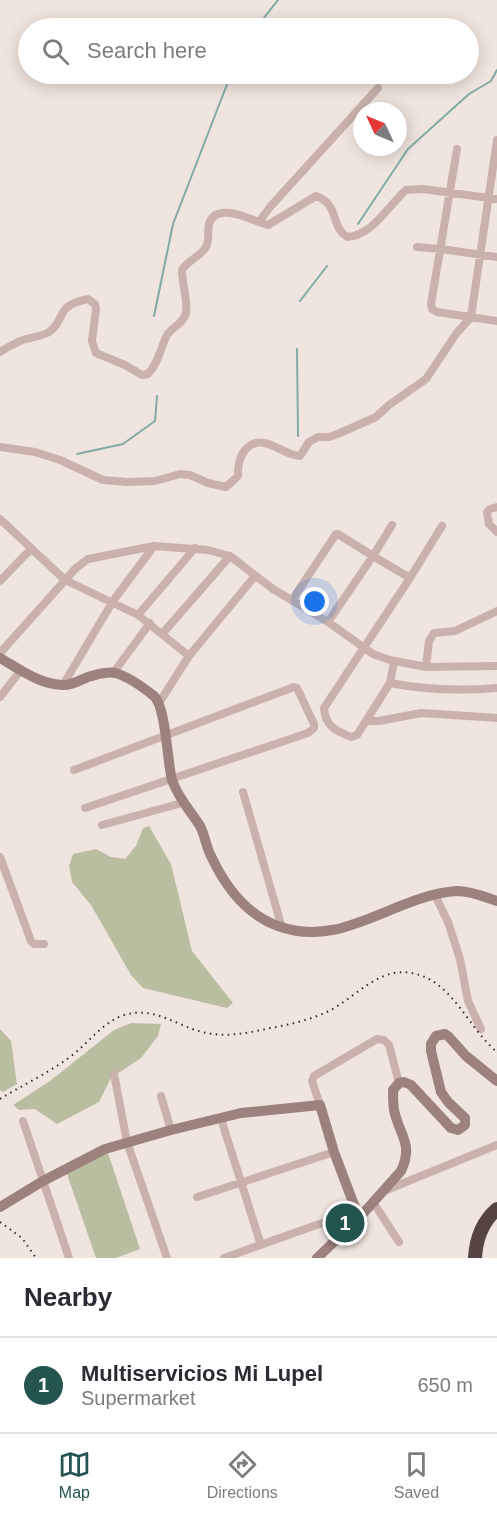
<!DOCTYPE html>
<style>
:root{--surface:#fff;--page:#f2f2f3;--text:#2b2b33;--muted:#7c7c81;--line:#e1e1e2;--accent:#23544d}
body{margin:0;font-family:Helvetica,sans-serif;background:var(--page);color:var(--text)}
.compass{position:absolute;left:353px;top:102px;width:54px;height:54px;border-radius:50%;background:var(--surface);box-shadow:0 3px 15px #0003;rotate:314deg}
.you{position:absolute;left:315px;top:602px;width:21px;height:21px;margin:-15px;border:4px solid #fff;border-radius:50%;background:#1a73e8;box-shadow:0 0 0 9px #1a73e833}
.badge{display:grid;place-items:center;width:39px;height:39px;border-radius:50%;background:var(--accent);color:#fff;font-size:20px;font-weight:700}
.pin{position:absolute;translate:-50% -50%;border:3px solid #fff;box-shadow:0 2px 6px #0006}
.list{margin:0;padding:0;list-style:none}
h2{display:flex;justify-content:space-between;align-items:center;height:78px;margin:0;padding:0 24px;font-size:26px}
h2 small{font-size:20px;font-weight:400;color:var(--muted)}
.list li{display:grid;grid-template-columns:39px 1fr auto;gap:18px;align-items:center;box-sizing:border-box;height:96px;padding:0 24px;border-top:2px solid var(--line)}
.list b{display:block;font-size:22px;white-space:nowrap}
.list p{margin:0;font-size:20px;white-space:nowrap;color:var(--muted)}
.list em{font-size:20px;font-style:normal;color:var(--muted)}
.icon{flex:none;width:33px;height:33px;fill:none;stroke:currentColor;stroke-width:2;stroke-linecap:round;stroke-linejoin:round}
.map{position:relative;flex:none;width:497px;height:1258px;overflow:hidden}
.search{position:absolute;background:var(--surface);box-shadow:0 3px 15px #0003;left:18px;right:18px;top:18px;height:66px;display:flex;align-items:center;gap:15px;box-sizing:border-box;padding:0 21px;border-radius:33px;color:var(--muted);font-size:22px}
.sheet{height:174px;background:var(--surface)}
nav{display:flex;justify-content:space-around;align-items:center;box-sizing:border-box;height:84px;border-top:2px solid var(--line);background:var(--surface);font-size:16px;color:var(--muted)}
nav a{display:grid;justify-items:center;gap:3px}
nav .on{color:var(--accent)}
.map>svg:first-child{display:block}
.green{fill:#babea0}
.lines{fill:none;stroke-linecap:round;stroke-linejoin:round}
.stream{stroke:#80aba4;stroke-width:2}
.street{stroke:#c8b2ab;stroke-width:8}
.secondary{stroke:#9b827d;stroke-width:10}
.highway{stroke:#564442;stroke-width:14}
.rail{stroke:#362b2a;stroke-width:2;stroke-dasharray:1.5 4.5;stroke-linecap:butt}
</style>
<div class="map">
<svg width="497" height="1258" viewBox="0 0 497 1258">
<rect width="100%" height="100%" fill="#f0e4de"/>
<path class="green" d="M149 826 171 864 192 951 233 1003 227 1008 143 988 131 975 91 905 72 882 69 866 73 854 96 849 111 857 125 859 136 846 143 828Z
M131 1023 161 1024 158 1036 141 1058 111 1078 99 1102 57 1124 35 1109 19 1110 13 1105 50 1081 114 1030Z
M0 1029 11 1041 17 1084 3 1092 0 1090Z
M108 1153 140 1249 116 1258H96L67 1174Z"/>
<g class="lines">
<path class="stream" d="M256 28 278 0
M358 224 408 149 469 94 491 81 497 70
M300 301 327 266
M154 316 173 224 231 74
M297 349 298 436
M77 454 123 444 155 421 157 396"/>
<path class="street" d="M457 149 431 304 432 309 437 312 497 321
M259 222 270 207 378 88
M417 247 441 249 497 257
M0 352C8 347 16 342 26 339 33 337 43 336 49 332 67 320 53 306 88 299L95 304 96 309 92 341 96 353 125 365 142 375 148 374C158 364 161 347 167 335 172 327 183 324 186 313 188 301 182 284 182 270 188 260 200 257 206 247 210 240 207 231 209 224 216 200 253 221 268 225L316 196C340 205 330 226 347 237 373 235 388 206 406 190L423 189 497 199
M0 447 35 452 60 460 103 480 127 482 155 481 180 474 190 475 208 483 226 487 238 476C238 465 239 457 246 449 263 431 283 456 300 456L309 442 318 437H329L340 433 376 417 389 405 426 379 456 334 471 317 497 140
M497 507 490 509 487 512 489 524 497 532
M0 519 65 580 138 615 189 656 255 576
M410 578 442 526
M0 581 31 549
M292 600 336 534H338L373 556 392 525
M138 615 195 548
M328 622 373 556 410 578 324 708C325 726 336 731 351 737L357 735 390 683 394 662
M163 633 230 556
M0 653 76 568 88 559 154 546 208 550 230 556 273 589 328 622 373 654 390 660 426 667 497 666
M426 667 429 641 434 633 455 631 497 611
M114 672 150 623
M390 683C426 690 461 691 497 688
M63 685 113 601 154 546
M0 697 21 670
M159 703 189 656
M367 721H379L421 713 497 718
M74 770 294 687 297 688 314 724V728L308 733 85 808
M243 792 282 928
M102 825 182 803
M0 857 31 941 34 944H44
M435 895 448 922 460 959 468 1001 481 1029
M114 1074 127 1142 167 1258
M161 1096 171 1130
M320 1105 312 1081 314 1076 377 1039 384 1040 389 1045 399 1083
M221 1119 261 1245
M23 1121 69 1258
M384 1191 497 1145
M197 1197 334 1152
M373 1202 399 1242
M224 1258 356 1211"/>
<path class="secondary" d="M0 658C19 669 39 684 62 685 71 686 80 680 88 677 96 675 106 671 115 673 127 676 144 688 154 696 166 707 167 761 172 780 178 798 190 810 200 826 205 835 206 847 211 856 225 886 247 915 278 926 343 950 394 895 457 891 471 891 485 897 497 901
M0 1207 43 1181 105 1149 171 1130 241 1113 320 1105 334 1152 359 1218
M317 1258 359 1218 401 1171C414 1144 399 1135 394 1110 393 1104 393 1097 393 1090L399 1083 404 1082 411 1085 451 1128 458 1130 465 1125V1118L448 1102 441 1092 431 1051V1044L436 1036 445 1034 449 1037 466 1056 497 1081"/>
<path class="highway" d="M475 1258C476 1239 483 1221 497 1209"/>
<path class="rail" d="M0 1099C23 1085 48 1073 70 1057 89 1043 101 1023 124 1015 154 1006 175 1025 202 1032 225 1038 248 1033 270 1028 289 1025 309 1020 327 1012 356 998 380 964 416 974 453 983 469 1029 497 1052
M0 1222 22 1238 36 1258"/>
</g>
</svg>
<svg class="compass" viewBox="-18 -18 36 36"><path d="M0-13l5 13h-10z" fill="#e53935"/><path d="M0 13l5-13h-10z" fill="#7c7c81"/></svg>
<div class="you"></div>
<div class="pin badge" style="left:345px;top:1223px">1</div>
<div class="search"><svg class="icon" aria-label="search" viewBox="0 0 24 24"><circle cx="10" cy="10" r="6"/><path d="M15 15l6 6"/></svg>Search here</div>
</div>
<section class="sheet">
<h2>Nearby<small></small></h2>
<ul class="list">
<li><span class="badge">1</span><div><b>Multiservicios Mi Lupel</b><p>Supermarket</p></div><em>650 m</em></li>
</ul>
</section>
<nav>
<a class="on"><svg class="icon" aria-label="map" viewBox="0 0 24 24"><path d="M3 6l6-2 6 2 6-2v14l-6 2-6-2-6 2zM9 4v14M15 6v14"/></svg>Map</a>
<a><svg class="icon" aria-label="directions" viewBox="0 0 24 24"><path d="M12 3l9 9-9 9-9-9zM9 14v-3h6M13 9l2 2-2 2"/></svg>Directions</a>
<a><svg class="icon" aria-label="saved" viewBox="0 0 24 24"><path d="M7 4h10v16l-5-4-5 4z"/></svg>Saved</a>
</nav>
